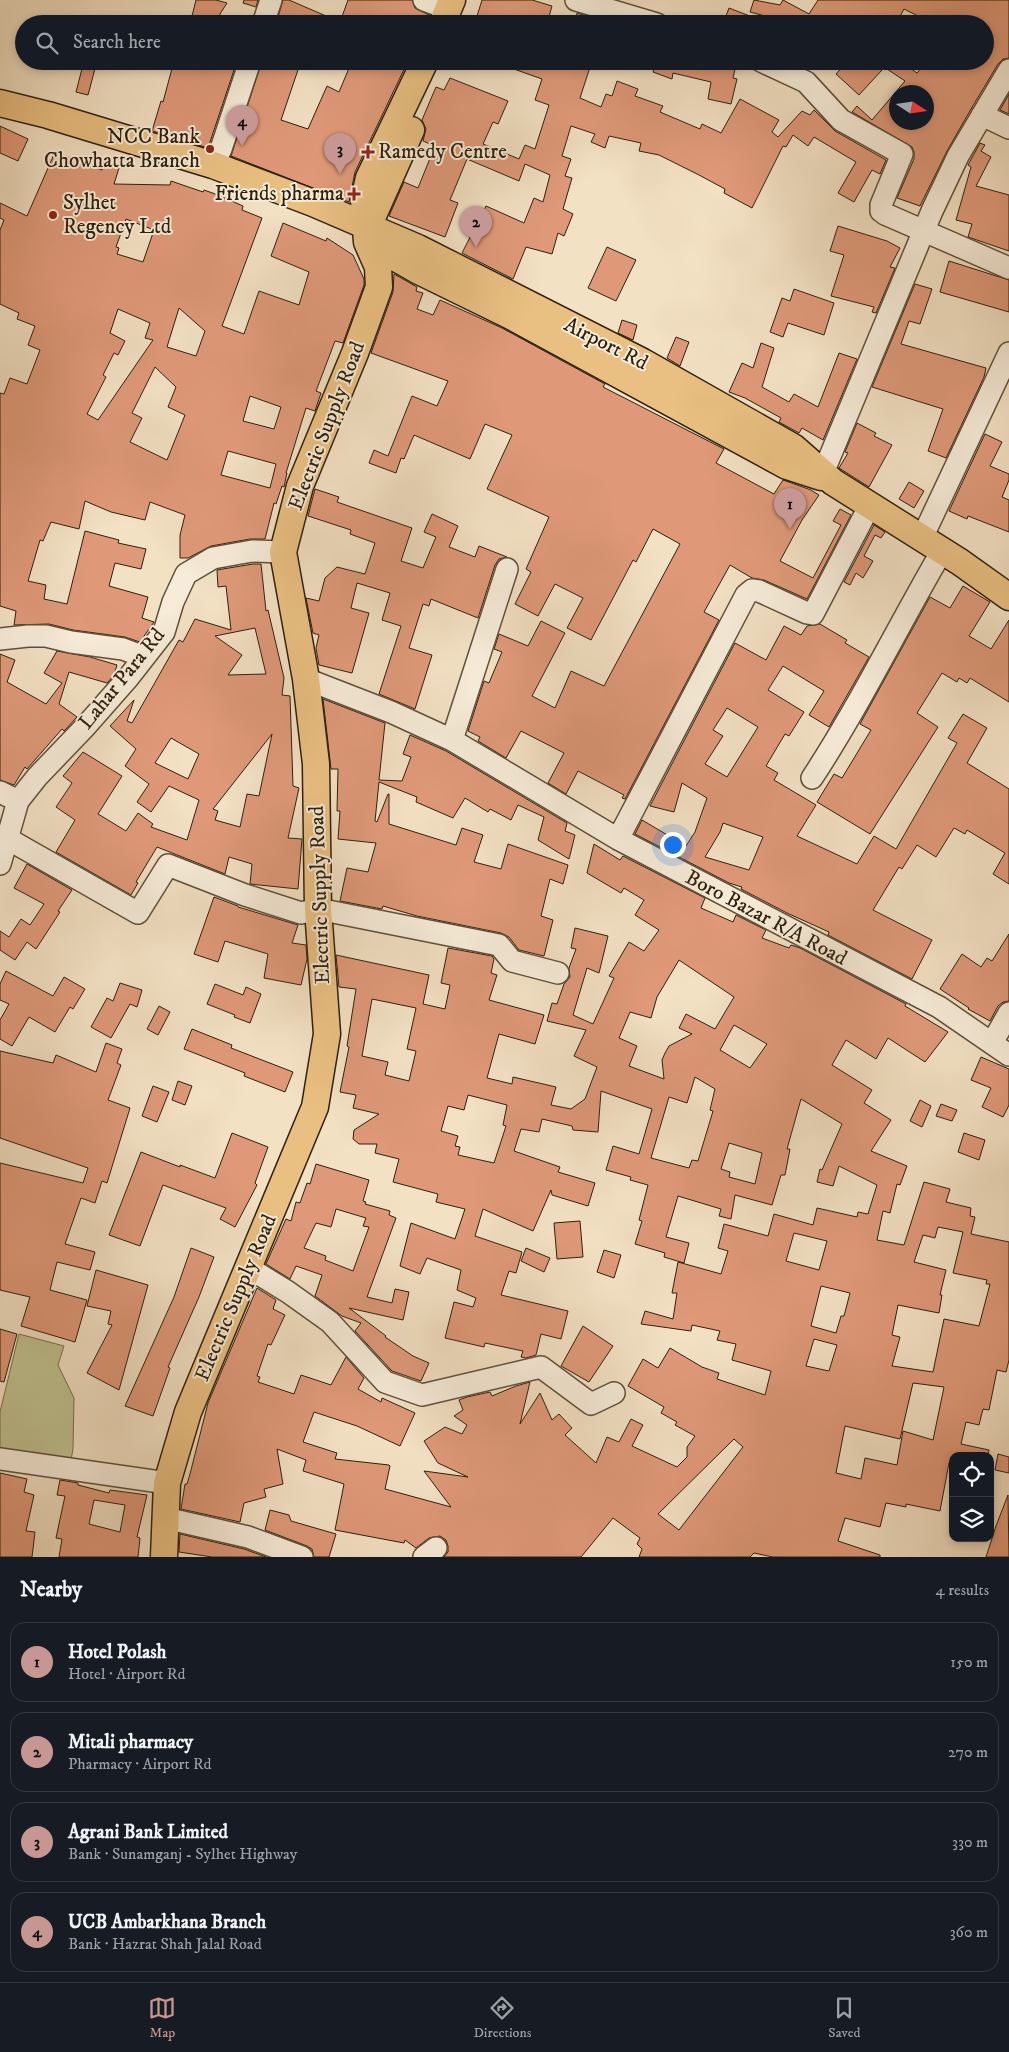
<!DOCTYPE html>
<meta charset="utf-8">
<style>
:root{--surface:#171b24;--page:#242831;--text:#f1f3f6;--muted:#9ea1a6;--line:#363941;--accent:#c59692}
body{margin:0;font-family:"IM FELL DW Pica",serif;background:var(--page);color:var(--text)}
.controls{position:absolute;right:15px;bottom:15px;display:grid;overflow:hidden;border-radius:10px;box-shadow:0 2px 8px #0003}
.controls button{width:45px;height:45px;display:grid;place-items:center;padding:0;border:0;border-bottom:1px solid var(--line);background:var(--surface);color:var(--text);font:25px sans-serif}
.compass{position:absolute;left:889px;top:85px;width:45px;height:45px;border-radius:50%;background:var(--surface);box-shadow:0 2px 8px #0003;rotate:102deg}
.you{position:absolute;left:672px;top:844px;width:18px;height:18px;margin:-12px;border:4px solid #fff;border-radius:50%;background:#1a73e8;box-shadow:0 0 0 8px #1a73e833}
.badge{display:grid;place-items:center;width:32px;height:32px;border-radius:50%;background:var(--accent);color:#111;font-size:16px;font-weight:700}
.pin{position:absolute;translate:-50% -41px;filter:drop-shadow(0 1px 2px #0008)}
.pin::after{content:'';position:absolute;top:26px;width:18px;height:15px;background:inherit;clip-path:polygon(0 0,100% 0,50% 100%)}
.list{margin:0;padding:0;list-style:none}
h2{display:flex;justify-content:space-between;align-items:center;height:65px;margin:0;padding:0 20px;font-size:21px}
h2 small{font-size:16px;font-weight:400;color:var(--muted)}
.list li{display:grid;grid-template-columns:32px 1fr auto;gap:15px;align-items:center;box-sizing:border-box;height:80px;margin:0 10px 10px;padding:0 10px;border:1px solid var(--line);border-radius:15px}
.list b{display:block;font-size:19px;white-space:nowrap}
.list p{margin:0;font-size:16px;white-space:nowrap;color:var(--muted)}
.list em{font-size:16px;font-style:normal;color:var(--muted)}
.icon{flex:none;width:28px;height:28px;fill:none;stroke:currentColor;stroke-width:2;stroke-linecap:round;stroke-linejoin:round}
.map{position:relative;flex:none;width:1009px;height:1557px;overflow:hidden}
.search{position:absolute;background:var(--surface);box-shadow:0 2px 8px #0003;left:15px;right:15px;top:15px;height:55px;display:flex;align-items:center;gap:12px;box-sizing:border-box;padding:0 18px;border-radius:28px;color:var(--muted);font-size:19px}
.sheet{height:425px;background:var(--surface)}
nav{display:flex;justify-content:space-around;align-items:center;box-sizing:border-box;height:70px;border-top:1px solid var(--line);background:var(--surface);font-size:14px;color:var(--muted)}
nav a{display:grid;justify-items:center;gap:2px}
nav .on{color:var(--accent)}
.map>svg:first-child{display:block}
.green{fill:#c0c191;stroke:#77704e}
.building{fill:#df9979;stroke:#2e200c;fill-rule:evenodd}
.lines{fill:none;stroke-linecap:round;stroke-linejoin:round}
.minor-casing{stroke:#5f503a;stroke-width:24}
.major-casing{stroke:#2e200c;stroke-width:29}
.minor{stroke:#f7ecd9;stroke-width:21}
.major{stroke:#eac082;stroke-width:26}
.poi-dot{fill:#8f2418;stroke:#f7ecd9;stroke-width:2}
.labels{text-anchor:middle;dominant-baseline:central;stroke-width:4;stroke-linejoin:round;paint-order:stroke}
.poi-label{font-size:21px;fill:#2e200c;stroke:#f7ecd9;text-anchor:end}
.street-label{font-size:21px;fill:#2e200c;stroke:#f7ecd9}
</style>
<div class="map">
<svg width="1009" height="1557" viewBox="0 0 1009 1557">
<rect width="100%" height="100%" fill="#f3e1c4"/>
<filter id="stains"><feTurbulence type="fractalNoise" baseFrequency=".004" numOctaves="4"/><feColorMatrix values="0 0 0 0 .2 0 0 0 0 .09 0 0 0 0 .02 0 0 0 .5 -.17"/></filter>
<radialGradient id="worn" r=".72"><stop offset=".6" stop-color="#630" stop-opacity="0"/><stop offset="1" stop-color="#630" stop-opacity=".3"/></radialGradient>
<path class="green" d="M19 1334 64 1346 58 1365 74 1398 73 1449 70 1465 0 1450V1412Z"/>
<path class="building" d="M196 0H216L227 3 220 14 219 24H190Z
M244 0H258L256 7 243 3Z
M283 0H289L340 22 348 0H412L415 8 429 15 427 24H276Z
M482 0H532L552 6 547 24H502L477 16Z
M754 0 780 5 783 0 809 14 818 0H1009V58L1003 59 998 64 971 109 947 151 920 206 897 198 914 159V152L912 147 852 112 857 106 872 120 905 81 887 69 892 61H900L917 73 927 61H985V24H934L904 9 896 24H890L880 19 878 24H853L843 18 839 24H783L784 21 750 12ZM896 92H926V122H896Z
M729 8 768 23V24H723Z
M577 13 612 24H575Z
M84 61H97L88 95 76 92Z
M174 61H237L208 148 152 131 161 101 163 102Z
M262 61H301L281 120 308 129 327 86 339 92 352 61H408L355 172 349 202 231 156Z
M498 61H592L580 98 601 107 606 94 612 96 617 81 638 89 635 96 663 106 660 112 700 129 702 124 721 133 740 99 779 120 772 132 778 137 802 111 810 115 814 110 835 131 886 160 880 174 872 170 854 202 838 193 856 162 814 137 808 146 793 135 786 147 783 146 752 208 724 193 725 189 699 175 659 155 639 151 641 143 609 136 605 148 591 142 595 134 571 126 562 156 571 159 565 176 572 178 563 209 573 214 564 236 558 233 552 254 526 247 513 279 462 253 486 206 524 223 534 198 543 202 550 175 525 164 519 181 467 159 450 200 458 203 445 237 389 216 404 182 418 188 435 146 423 141 426 129 422 120 436 87 444 90 450 78 508 101 498 124 493 122 483 144 519 159 525 145 535 149 549 105 535 100 542 79 497 63Z
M643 61H737L733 78 737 79 731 104 708 99 711 82 673 73 672 79 653 72 654 69 643 66Z
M848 61H873L882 70 859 95 836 74Z
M1009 94V114L1000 110Z
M0 126 28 139 18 161 0 153Z
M980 143 985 145 981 151 991 157 976 186 1009 195V251L968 237 972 224 956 220 971 167 968 165Z
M55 152 102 170 104 163 119 168 114 184 170 185 171 181 203 192 204 190 218 195 243 206 242 210 262 218 222 326 244 334 259 291 299 305 309 272 271 256 283 223 326 241 327 238 353 255 364 279V285L343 343 335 341 316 391 321 393 315 411 306 408 286 473H287L284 487 282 486 276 504 274 503 265 539H250L211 546 188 558H180V535L185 515 150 502 145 520 111 512 85 501 79 529 51 522 43 541 40 540 28 581 46 585 44 599 67 604 85 531 119 540 118 543 146 549 141 569 115 563 109 586 148 597 142 618 154 622 140 642 125 637 73 630 49 624 14 625 16 611 0 606V393L4 394 10 378 27 384 40 350 28 345 35 326 17 319 19 313 0 304V230L4 220 0 218V203L27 216ZM126 219 154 230 143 262 117 254 119 248 116 247ZM179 308 205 331 196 356 167 347ZM118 309 150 323 145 338 153 340 98 420 87 414 106 377 103 375 114 353 118 355 125 341 110 333ZM155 367 176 387 168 407 185 415 167 460 130 442 142 418 132 413ZM250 396 281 407 274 429 243 421ZM228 451 276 464 270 488 221 475Z
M838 226 887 241 900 248 890 267 895 268 876 313 872 312 874 307 831 296 844 255 830 251Z
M607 247 636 260 616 301 588 288Z
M949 261 1009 280V312L940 292Z
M394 274 417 287 416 291 423 293 417 309 433 315 440 300 502 328 605 384 603 387 724 449 716 463 774 494 783 480 811 490 819 495 802 520 780 561 813 578 841 525 833 521 840 509 851 515 807 599 764 580 752 578 730 565 704 612 719 620 625 799 622 798 624 795 578 771 566 794 548 783 564 753 521 731 506 758 478 741 480 737 468 731 484 681 489 683 502 652 494 649 499 634 528 646 541 621 565 633 532 696 555 708 571 671 604 686 680 544 653 529 636 562 633 560 591 640 567 628 583 598 555 584 538 616 515 604 531 572 526 569 549 517 487 489 512 435 485 424 470 459 414 435 404 459 401 458 396 473 369 463 374 450 388 456 412 396 437 406 448 381 371 353 393 292Z
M915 284 932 289 920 324 909 321 901 344 986 368 984 377 946 458 928 451 943 409 872 387Z
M794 289 834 303 824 335 788 323 783 337 770 332 782 298 790 301Z
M622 320 637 325 633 340 618 333Z
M676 337 689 342 680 366 667 358Z
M761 343 774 348 762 387 789 402 794 394 818 407 839 353 857 359 823 440 802 428 799 433 779 422 781 418 745 398 729 392 742 363 753 368Z
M857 423 876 433 874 436 892 445 869 487 839 468 848 453 845 452Z
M985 434 1002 442 990 466 1009 474V480L1002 497 1009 500V532L968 516 967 519 949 511Z
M909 482 924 491 914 508 899 499Z
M315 489 339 497 337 502 412 528 401 561 423 568 436 537 424 532 432 514 458 526 449 547 475 557 479 546 507 557 499 559 495 565 478 618 431 599 429 606 423 604 409 648 432 655 415 709 379 694 401 626 382 620 390 593 357 583 351 608 369 613 352 673 319 665 316 648 319 635 313 633 306 598 319 601 325 578 337 567 365 574 375 543 350 534 351 530 308 516Z
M874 525 885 532 881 538 875 535 864 556 873 561 863 578 856 573 850 585 844 582Z
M253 564H261L266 611 268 610 284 678 282 695 290 696 293 786 299 788 288 838 302 839 298 889 250 884 252 864 229 857 225 874 157 847 136 882 138 883 131 895 56 852 75 820 56 807 72 783 63 776 83 752 122 776 98 814 126 831 138 813 153 824 151 827 187 840 199 800 169 786 151 812 137 802 149 784 125 766 136 749 110 726 134 700 127 721 132 723 179 640 183 642 195 619 231 630 226 586 218 587 217 570ZM255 628 266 674 228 675 242 655 215 636ZM272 734 259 796 247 794 240 827 215 820 218 811 213 809ZM171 738 199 754 188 779 155 763Z
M963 586 990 602 969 636 991 649 1009 620V702L970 678 967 683 959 678 957 682 942 673 917 713 938 727 870 834 817 802 834 774 842 778 871 730 860 724 930 597 950 608Z
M820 624 847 640 845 643 869 657 829 727 809 715 824 691 783 666 768 690 804 712 789 736 785 734 766 766 778 773 774 780 816 805 797 836 857 864 874 836 896 849 957 743 948 738 963 714 987 728 967 763 1009 789V884L993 874 1005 853 967 830 965 834 954 828 936 857 917 845 902 869 899 867 873 910 932 940 912 979 828 935 829 932 787 913 741 889 742 887 729 883 635 834 642 820 686 846 695 832 707 798 682 783 674 812 650 806 735 643 766 660 784 626 801 635 807 626ZM727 708 758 727 727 777 705 764 723 736 713 730ZM723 823 763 837 749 870 705 857 720 832Z
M57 651 90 657 117 665 114 675 107 683 69 672 59 704 77 717 64 731 62 729 27 769 25 767 14 785 0 780V654L15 660 7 682 46 704 62 683 44 673Z
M323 699 385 723 379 780 402 781 411 757 403 754 410 735 446 751 567 823 565 831 575 835 569 859 538 840 544 817 518 805 511 820 490 809 488 812 465 798 453 818 416 802 417 797 379 782 375 821 377 822 388 794H389V824L456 845 462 828 483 835 474 862 501 869 508 844 568 865 563 884 550 879 541 916 553 920 544 956 519 950 509 937 501 933 417 916 383 906 382 909 340 901 347 868 368 872 376 843 338 839 340 811H337L338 769H331Z
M594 844 620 860 623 856 705 898 701 908 733 922 736 915 766 930 762 938 789 948 791 945 800 948 906 1004 905 1006 948 1032 925 1062 888 1038 876 1059 846 1040 832 1065 872 1090 864 1103 891 1120 871 1151 907 1166 900 1185 897 1184 890 1213 883 1211 877 1240 904 1245 924 1182 950 1189 946 1202 971 1208 970 1216 975 1217 971 1234 1009 1242V1360L1006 1372 997 1370 989 1410 983 1409 979 1425 966 1422 961 1444 989 1450 988 1456H953V1464L949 1463 940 1511 906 1504V1507L886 1503 880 1527 845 1518 838 1541 880 1555V1557H773L754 1553 750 1557H639L642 1549 637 1544 640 1538 613 1518 581 1557H444L448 1552V1546L446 1540 440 1536 429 1538 416 1548 405 1540 404 1543 335 1530 344 1484 303 1471 306 1460 277 1449 283 1484 264 1489 266 1497 244 1503 240 1522 181 1509 185 1484H187L190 1474 208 1403 257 1288 276 1300 273 1309 285 1315 271 1345 268 1344 257 1376 260 1377 258 1382 294 1394 301 1375 331 1385 346 1357 364 1378 358 1389 381 1402 382 1398 415 1413 400 1446 357 1426 314 1412 303 1442 337 1453 335 1459 389 1465 390 1466 385 1489 451 1507 424 1471 468 1477 438 1463 424 1441 445 1427 462 1434 467 1425 454 1416 463 1410 459 1400 467 1397 490 1392 492 1396 516 1386 530 1382 520 1424 540 1393 552 1420 559 1414 572 1428 565 1435 596 1463 607 1437 619 1442 631 1419 643 1425 632 1446 677 1467 687 1457V1447L695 1436 675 1425 677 1422 661 1413 664 1407 628 1386 643 1359 658 1368 670 1348 702 1367 719 1373 717 1379 765 1395 771 1371 732 1360 736 1344 717 1340 720 1331 692 1325 691 1331 641 1324 645 1311 673 1319 677 1293H672L678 1262 721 1274 728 1251 718 1248 724 1224 768 1236 774 1214 813 1225 817 1208 857 1217 858 1212 868 1214 877 1185 839 1166 833 1186 817 1182 820 1169 822 1170 842 1124 801 1099 787 1149H790L785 1175H781L772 1205 735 1195 731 1219 719 1216 721 1209 678 1196 666 1237 689 1243 684 1263 664 1257 665 1253 635 1244 642 1221 639 1220 648 1185 630 1180 631 1177 606 1170 613 1146 639 1154 652 1109 601 1091 598 1132 573 1130 572 1126 542 1119 539 1132 521 1129 514 1151 560 1167 558 1172 595 1183 588 1206 552 1195 551 1190 533 1231 483 1209 475 1236 522 1252 516 1273 509 1271 501 1295 568 1311 561 1339 541 1334 536 1355 526 1358 521 1357 523 1351 485 1343 484 1347 445 1338 454 1302 473 1307 476 1298 457 1290 461 1270 427 1258 420 1274 400 1266 411 1223 455 1239 465 1209 436 1202 438 1194 393 1182 399 1159 375 1153 377 1144H359L353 1139 354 1130 379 1114 353 1108 356 1095 340 1092 349 1047 347 1046 356 989 339 987 336 955 429 975 423 1004 445 1009 450 985 441 983 448 948 492 956 494 959 491 973 497 975 489 1000 544 1015 535 1044 499 1034 487 1078 512 1084 513 1077 556 1087 551 1105 571 1109 585 1099 597 1067 574 1056 586 1030 547 1021 552 1003 557 1004 564 984 570 977 569 968 576 949 571 948 575 928 608 936 599 973 587 968 573 1015 593 1024 614 978 609 976 629 942 644 951 659 930 635 915 644 900 624 888 621 893 587 873ZM679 960 734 997 715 1029 686 1014 679 1028 692 1034 669 1046 665 1053 662 1060 664 1079 629 1066 637 1046 619 1038 630 1012 651 1018 657 997ZM372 999 416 1008 407 1049 416 1051 409 1081 385 1075 388 1062 362 1056ZM734 1025 767 1044 750 1068 720 1050ZM695 1077 715 1089 710 1110 713 1111 698 1161 692 1160 689 1168 651 1158 669 1097 687 1103ZM468 1095 507 1105 503 1125 506 1126 494 1163 458 1155 460 1147 455 1146 458 1136 441 1131 448 1106 464 1110ZM729 1143 762 1153 755 1184 729 1177 730 1172 721 1169ZM938 1227 963 1232 953 1273 987 1280 986 1284H990L979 1326 944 1319 933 1372 892 1366 900 1337 892 1335 898 1305 939 1313 942 1295H940L946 1270 914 1262 923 1235 935 1238ZM794 1233 827 1241 819 1270 786 1261ZM821 1286 850 1293 844 1316H841L836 1333 811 1326ZM814 1339 837 1345 829 1371 806 1366ZM913 1383 944 1387 933 1440 903 1431 897 1465 865 1458 861 1479 836 1473 845 1426 900 1439ZM734 1439 743 1447 679 1530 658 1514Z
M27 864 72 890 58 911 60 912 36 949 27 942 15 960 0 950V931L9 937 21 919 30 925 44 904 14 888Z
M214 897 238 906V907L298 925 292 943 306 945 307 959 301 985 264 978 268 954 225 941 218 962 194 954Z
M1009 934V1001L1003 1002 998 1006 990 1021 968 1009 969 1008 940 989 962 954 981 967 987 958 992 961Z
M6 971 53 996 64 977 85 989 73 1009 70 1007 55 1032 29 1017 12 1046 0 1039V1020L9 1004 0 1000V984Z
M120 983 142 990 137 1007 130 1004 111 1038 91 1027 107 998 113 1001Z
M215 984 243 995 246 987 261 994 250 1023 234 1017 235 1015 207 1004Z
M159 1006 170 1012 158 1035 147 1029Z
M192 1029 232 1045 231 1048 293 1072 285 1092 244 1076 245 1073 184 1049Z
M106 1043 122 1049 117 1063 121 1065 108 1100 130 1108 107 1183 102 1181 95 1203 81 1198 65 1244 95 1252 90 1270 57 1262 50 1290 87 1300 75 1342 21 1326 30 1297 0 1290V1163L83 1183 88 1168 0 1138V1051L53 1063 56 1055 96 1072Z
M981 1057 1009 1069V1105L1003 1117 982 1107 991 1088 971 1080Z
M178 1081 192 1086 185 1105 172 1100Z
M153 1086 169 1092 157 1122 142 1116Z
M920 1100 931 1106 922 1127 910 1121Z
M941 1104 957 1110 952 1121 936 1116Z
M232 1133 268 1147 255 1183 257 1185 235 1227 220 1219 226 1208 163 1185 140 1246 109 1235 141 1152 180 1167V1165L215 1178Z
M964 1133 985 1140 979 1160 958 1152Z
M316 1164 369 1180 363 1201 366 1202 365 1204 390 1211 389 1215 396 1218 367 1297 392 1303 395 1289 409 1292 403 1320 349 1308 386 1336 385 1337 413 1356 429 1363 421 1381 392 1371 355 1331 361 1323 342 1316 315 1296 322 1275 296 1266 290 1279 266 1264 286 1219 291 1221 296 1202 300 1203 307 1183 310 1184ZM336 1209 366 1218 363 1226 369 1227 353 1271 325 1260 326 1256 304 1248 316 1223 331 1227Z
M580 1221 583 1257 557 1259 554 1223Z
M191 1248 214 1257 199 1297 168 1367 170 1368 153 1416 125 1406 174 1297Z
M526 1248 550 1258 544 1272 521 1261Z
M604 1250 621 1255 614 1278 597 1272Z
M96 1270 148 1285 119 1390 87 1373 112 1325 108 1324 111 1311 87 1306Z
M583 1326 613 1346 589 1382 561 1366Z
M0 1329 17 1334 4 1382 0 1381Z
M998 1454 1009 1457V1473L995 1470Z
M0 1473 27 1479 24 1492 34 1495 26 1531 35 1532 32 1557H0Z
M60 1480 78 1483V1485L109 1493 110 1490 147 1495 137 1537 140 1538 138 1557H59L62 1539 56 1538 65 1496 57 1495ZM94 1500 125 1505 120 1532 89 1524Z
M1008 1495 1009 1557H986L996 1526Z
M270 1510 289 1515 291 1521 336 1534 329 1557H314L312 1549 307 1546 265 1530Z
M180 1534 244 1549 266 1557H212L179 1552Z"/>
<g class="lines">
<defs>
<path id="minor" d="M424 0 448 9
M576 0 657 24
M263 24 271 0
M761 61 806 82 841 120 902 154 881 205V211L885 214 1009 268
M982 115 1009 128
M213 165 221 149 250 61
M823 473 932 211 958 156 1009 70
M922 538 1009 353
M0 639 28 636H46L71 642 123 649 144 657
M306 679 391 712 452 740 618 839 939 1007 1009 1055
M452 740 507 569
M812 778C860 705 898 626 942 551
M0 792 18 801
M8 839 138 913 168 865 245 895 301 913 318 909 499 945 512 961 558 973
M618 839 746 595 752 590 759 591 807 613 813 614 870 505
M0 864 18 801 37 777 84 728 128 678 164 632 173 602 186 574 213 558 252 551 283 552
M992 1043 1009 1013
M249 1268 288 1292 330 1322 385 1382 422 1395 541 1367 591 1404 614 1393
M0 1459 167 1483
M165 1518 248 1537 302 1557
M424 1557 436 1548"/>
<path id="major" d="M442 24 452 0
M0 103 48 115 213 165 313 203 418 248 643 362 793 447 833 482 960 562 1009 597
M371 220 411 130
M368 242 417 270 509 315 787 466 821 477
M164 1557 167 1483 188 1412 315 1107 327 1034 318 909 316 764 306 679 283 552 300 486 355 353 379 287 378 267 367 242 364 200 369 178 425 61"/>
</defs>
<use href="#minor" class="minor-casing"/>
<use href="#major" class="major-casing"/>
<use href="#minor" class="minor"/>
<use href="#major" class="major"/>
</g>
<g class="poi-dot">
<circle cx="210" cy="149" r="5"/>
<path d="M365.5 144.5h5v5h5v5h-5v5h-5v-5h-5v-5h5z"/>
<path d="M351.5 186.5h5v5h5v5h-5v5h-5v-5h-5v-5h5z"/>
<circle cx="53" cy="215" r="5"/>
</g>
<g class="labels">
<g class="poi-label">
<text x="200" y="137">NCC Bank<tspan x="200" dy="24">Chowhatta Branch</tspan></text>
<text x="378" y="152" text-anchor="start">Ramedy Centre</text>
<text x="344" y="194">Friends pharma</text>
<text x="63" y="203" text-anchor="start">Sylhet<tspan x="63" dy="24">Regency Ltd</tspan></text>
</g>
<g class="street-label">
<text transform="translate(606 344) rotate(27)">Airport Rd</text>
<text transform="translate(327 426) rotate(-69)">Electric Supply Road</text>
<text transform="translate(122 679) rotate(-51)">Lahar Para Rd</text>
<text transform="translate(320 895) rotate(-92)">Electric Supply Road</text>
<text transform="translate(766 918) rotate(28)">Boro Bazar R/A Road</text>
<text transform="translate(236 1298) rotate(-67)">Electric Supply Road</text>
</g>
</g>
<rect width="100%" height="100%" filter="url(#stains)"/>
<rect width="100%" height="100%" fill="url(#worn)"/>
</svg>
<div class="controls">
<button><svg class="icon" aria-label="locate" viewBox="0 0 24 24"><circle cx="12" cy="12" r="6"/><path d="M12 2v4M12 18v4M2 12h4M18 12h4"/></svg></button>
<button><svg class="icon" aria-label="layers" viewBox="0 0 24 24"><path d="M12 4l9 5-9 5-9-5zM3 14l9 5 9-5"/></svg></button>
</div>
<svg class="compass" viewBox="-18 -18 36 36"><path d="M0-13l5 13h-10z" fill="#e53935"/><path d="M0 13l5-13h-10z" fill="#9ea1a6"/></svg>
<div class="you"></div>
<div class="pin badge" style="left:790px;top:529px">1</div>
<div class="pin badge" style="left:476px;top:247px">2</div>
<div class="pin badge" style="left:340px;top:174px">3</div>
<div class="pin badge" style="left:242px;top:146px">4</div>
<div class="search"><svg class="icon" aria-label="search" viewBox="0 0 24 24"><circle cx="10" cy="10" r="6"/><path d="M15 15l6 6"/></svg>Search here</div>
</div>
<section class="sheet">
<h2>Nearby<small>4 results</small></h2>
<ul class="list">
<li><span class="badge">1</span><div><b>Hotel Polash</b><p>Hotel · Airport Rd</p></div><em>150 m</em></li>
<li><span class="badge">2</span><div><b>Mitali pharmacy</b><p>Pharmacy · Airport Rd</p></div><em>270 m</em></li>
<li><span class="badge">3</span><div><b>Agrani Bank Limited</b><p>Bank · Sunamganj - Sylhet Highway</p></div><em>330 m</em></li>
<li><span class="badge">4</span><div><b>UCB Ambarkhana Branch</b><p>Bank · Hazrat Shah Jalal Road</p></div><em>360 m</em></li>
</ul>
</section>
<nav>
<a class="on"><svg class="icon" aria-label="map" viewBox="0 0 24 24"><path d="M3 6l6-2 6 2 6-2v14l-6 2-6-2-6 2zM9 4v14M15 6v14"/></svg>Map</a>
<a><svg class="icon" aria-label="directions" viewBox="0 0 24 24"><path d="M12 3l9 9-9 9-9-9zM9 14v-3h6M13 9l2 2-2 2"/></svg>Directions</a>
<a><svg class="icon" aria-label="saved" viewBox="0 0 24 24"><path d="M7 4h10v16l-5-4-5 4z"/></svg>Saved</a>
</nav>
